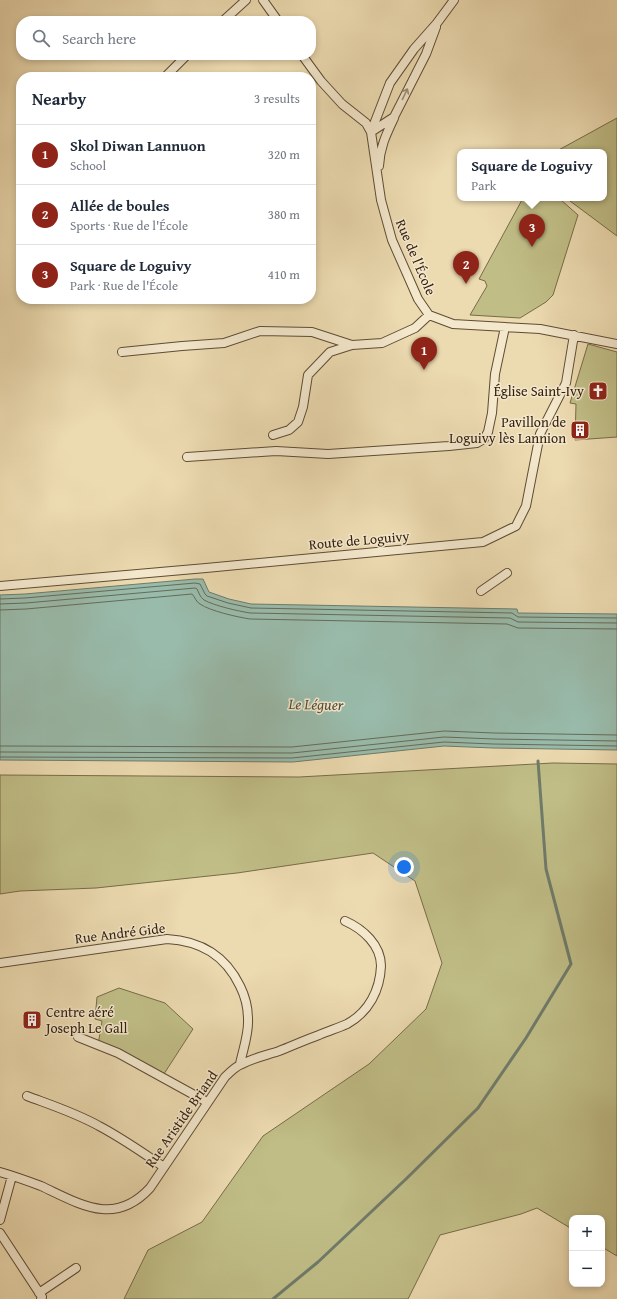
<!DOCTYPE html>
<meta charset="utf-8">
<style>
:root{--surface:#fff;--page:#f6f6f7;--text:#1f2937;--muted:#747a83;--line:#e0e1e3;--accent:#8f2418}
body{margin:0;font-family:"Gentium Book Plus",serif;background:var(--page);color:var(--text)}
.controls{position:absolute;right:12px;bottom:12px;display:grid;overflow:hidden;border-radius:8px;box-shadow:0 2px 6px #0003}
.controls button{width:36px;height:36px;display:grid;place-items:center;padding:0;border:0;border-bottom:1px solid var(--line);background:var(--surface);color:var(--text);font:20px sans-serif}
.you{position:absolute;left:404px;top:867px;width:14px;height:14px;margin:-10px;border:3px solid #fff;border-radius:50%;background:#1a73e8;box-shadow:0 0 0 6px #1a73e833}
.badge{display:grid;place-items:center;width:26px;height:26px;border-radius:50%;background:var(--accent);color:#fff;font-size:13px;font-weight:700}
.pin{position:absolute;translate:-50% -33px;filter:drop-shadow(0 1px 2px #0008)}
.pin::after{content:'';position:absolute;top:21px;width:14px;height:12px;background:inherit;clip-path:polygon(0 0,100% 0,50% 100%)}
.popup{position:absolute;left:457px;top:149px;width:150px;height:52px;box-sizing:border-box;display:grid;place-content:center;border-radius:8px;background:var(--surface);filter:drop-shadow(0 1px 3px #0005);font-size:13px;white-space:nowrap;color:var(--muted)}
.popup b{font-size:15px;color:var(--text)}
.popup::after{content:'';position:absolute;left:50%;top:100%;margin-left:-8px;border:8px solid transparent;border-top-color:var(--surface)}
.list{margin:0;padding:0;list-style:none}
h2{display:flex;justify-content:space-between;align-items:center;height:52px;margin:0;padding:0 16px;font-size:17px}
h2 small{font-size:13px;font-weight:400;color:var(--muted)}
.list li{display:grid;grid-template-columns:26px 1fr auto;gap:12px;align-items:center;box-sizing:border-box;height:60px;padding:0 16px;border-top:1px solid var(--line)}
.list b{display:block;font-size:15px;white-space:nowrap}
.list p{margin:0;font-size:13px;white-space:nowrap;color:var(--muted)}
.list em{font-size:13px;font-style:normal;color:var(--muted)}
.icon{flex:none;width:22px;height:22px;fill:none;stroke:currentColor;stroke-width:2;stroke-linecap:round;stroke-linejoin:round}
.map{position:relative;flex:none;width:617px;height:1299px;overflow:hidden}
.search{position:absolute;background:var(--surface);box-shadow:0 2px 6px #0003;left:16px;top:16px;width:300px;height:44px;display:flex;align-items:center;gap:10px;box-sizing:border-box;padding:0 14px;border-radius:16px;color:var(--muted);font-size:15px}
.panel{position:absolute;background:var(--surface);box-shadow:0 2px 6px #0003;left:16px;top:72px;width:300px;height:232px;border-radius:16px}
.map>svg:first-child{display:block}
.green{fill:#c0bd86;stroke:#786c48}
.water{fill:#99bbab;stroke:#6f7b6b}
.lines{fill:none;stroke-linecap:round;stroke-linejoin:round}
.shore{stroke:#646c5a;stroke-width:1}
.stream{stroke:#6f7b6b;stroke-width:3}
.minor-casing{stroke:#5f4c34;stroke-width:10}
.minor{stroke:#f3e7cc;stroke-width:8}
.oneway{stroke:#9b8c75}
.labels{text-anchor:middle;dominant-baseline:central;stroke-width:3;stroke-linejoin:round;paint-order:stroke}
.street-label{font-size:14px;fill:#301c0a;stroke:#f3e7cc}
.poi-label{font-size:14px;fill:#301c0a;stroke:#f3e7cc;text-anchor:end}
.water-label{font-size:15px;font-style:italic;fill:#504c3a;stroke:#f3e7cc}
</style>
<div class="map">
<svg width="617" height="1299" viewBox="0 0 617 1299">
<rect width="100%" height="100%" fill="#ecdab0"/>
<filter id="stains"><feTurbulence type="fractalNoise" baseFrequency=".005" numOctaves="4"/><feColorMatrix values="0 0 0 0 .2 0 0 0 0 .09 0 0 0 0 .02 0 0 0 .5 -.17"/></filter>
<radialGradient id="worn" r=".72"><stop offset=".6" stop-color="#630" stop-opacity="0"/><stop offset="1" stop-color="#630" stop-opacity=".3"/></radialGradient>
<path class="green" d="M617 118V236L566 198H604V152H555Z
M523 198H561V200L578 215 553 295 546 302 520 318 470 315 487 286 485 281 479 279Z
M588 344 617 352V437L575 440 576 404 570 403Z
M553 763 617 764V1256L602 1247V1218H572V1229L537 1208 521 1214 440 1235 408 1299H124L148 1250 202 1222 263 1136 369 1064 426 1009 442 963 415 881 373 853 237 873 96 888 20 891 0 894V775L299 777Z
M119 988 165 1003 193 1029 162 1077 98 1045 102 1021 95 1019 97 997Z"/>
<path class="water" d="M195 579H203L209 592 229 599 251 604 517 609 518 613 617 614V750L493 748 444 746 293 762 0 760V595L25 594Z"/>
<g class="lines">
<path class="shore" d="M0 599 25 598 195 583 200 584 205 594 207 596 228 603 251 608 512 613 518 617 617 618
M0 604 26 603 195 588 197 589C199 593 200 597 204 600 215 606 238 611 250 613L510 618 518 622 617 623
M0 610 26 609 192 594C195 597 196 602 200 604 210 611 237 617 250 619L507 624 518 628 617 629
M0 746 292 747 444 731 494 733 617 735
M0 752 292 753 444 737 494 739 617 741
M0 757 292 758 444 742 493 744 617 746"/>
<path class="stream" d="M273 1299 318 1262 406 1179 478 1108 526 1038 571 964 546 869 538 761"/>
<defs>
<path id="minor" d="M263 0 278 21
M454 0 437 23 414 49 390 83 371 132 381 200 392 240 418 299 429 315 453 324 540 329 617 344
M223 21 246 0
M302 55 321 81 342 104 366 123 371 132
M165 77 187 55
M371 132 394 117 426 54 436 27
M379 166C380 147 386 135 394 118
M122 352 182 346 224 343 260 331 312 332 352 345 382 343 415 328 429 315
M273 435 289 430 298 422 303 407 308 375 330 352 352 345
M187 457 276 451 328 454 449 446 477 443 484 439 488 432 492 413 495 374 505 327
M0 586 206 568 483 542 516 526 526 506 540 434 566 383 574 335
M481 591 507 573
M0 963 167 939C201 941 225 955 240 986 245 996 248 1008 248 1019 249 1034 243 1049 240 1064
M78 1037 118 1053 207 1102
M27 1096C51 1105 76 1113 99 1126 122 1138 143 1153 164 1167
M0 1172C14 1176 28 1181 41 1186 80 1204 114 1227 150 1188L225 1077C230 1072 236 1066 242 1064 253 1058 267 1055 279 1051 292 1046 305 1040 319 1035 328 1031 338 1028 347 1024 369 1012 380 990 381 966 381 945 363 929 345 921
M0 1220 12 1176
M0 1233 42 1297 41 1299
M39 1293 76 1268"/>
</defs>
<use href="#minor" class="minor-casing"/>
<use href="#minor" class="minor"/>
</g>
<defs><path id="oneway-shaft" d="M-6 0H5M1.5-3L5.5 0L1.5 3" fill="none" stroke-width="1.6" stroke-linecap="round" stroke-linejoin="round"/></defs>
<use class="oneway" href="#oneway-shaft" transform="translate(405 94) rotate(-64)"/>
<defs>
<symbol id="church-square" viewBox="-11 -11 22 22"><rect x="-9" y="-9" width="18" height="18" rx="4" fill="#8f2418" stroke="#f3e7cc"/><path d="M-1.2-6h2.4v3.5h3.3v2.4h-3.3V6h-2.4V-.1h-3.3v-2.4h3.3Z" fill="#fff"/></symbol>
<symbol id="building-square" viewBox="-11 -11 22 22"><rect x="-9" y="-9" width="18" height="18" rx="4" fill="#8f2418" stroke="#f3e7cc"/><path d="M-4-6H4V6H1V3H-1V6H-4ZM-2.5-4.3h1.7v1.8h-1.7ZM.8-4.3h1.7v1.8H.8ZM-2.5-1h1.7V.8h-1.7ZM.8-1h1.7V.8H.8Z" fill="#fff"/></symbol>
</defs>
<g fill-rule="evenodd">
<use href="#church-square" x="587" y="380" width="22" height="22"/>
<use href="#building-square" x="569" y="419" width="22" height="22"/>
<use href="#building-square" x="21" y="1009" width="22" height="22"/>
</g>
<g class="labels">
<g class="street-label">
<text transform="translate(416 257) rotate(67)">Rue de l'École</text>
<text transform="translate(359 540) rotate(-5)">Route de Loguivy</text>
<text transform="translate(120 933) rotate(-7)">Rue André Gide</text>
<text transform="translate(181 1119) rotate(-55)">Rue Aristide Briand</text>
</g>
<g class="poi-label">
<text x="584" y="391">Église Saint-Ivy</text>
<text x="566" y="422">Pavillon de<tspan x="566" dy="16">Loguivy lès Lannion</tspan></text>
<text x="46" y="1012" text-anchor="start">Centre aéré<tspan x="46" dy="16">Joseph Le Gall</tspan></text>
</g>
<g class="water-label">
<text transform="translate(316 704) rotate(1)">Le Léguer</text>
</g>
</g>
<rect width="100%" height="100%" filter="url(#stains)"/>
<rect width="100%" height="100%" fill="url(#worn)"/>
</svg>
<div class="controls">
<button>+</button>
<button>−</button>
</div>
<div class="you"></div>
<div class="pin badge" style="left:424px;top:370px">1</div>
<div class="pin badge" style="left:466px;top:284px">2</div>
<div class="pin badge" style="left:532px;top:247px">3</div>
<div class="popup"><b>Square de Loguivy</b>Park</div>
<div class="search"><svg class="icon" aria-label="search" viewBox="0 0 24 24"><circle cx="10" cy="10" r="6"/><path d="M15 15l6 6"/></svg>Search here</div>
<section class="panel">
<h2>Nearby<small>3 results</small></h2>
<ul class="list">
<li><span class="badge">1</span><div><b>Skol Diwan Lannuon</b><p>School</p></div><em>320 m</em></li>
<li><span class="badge">2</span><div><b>Allée de boules</b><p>Sports · Rue de l'École</p></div><em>380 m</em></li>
<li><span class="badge">3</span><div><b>Square de Loguivy</b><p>Park · Rue de l'École</p></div><em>410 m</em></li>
</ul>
</section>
</div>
